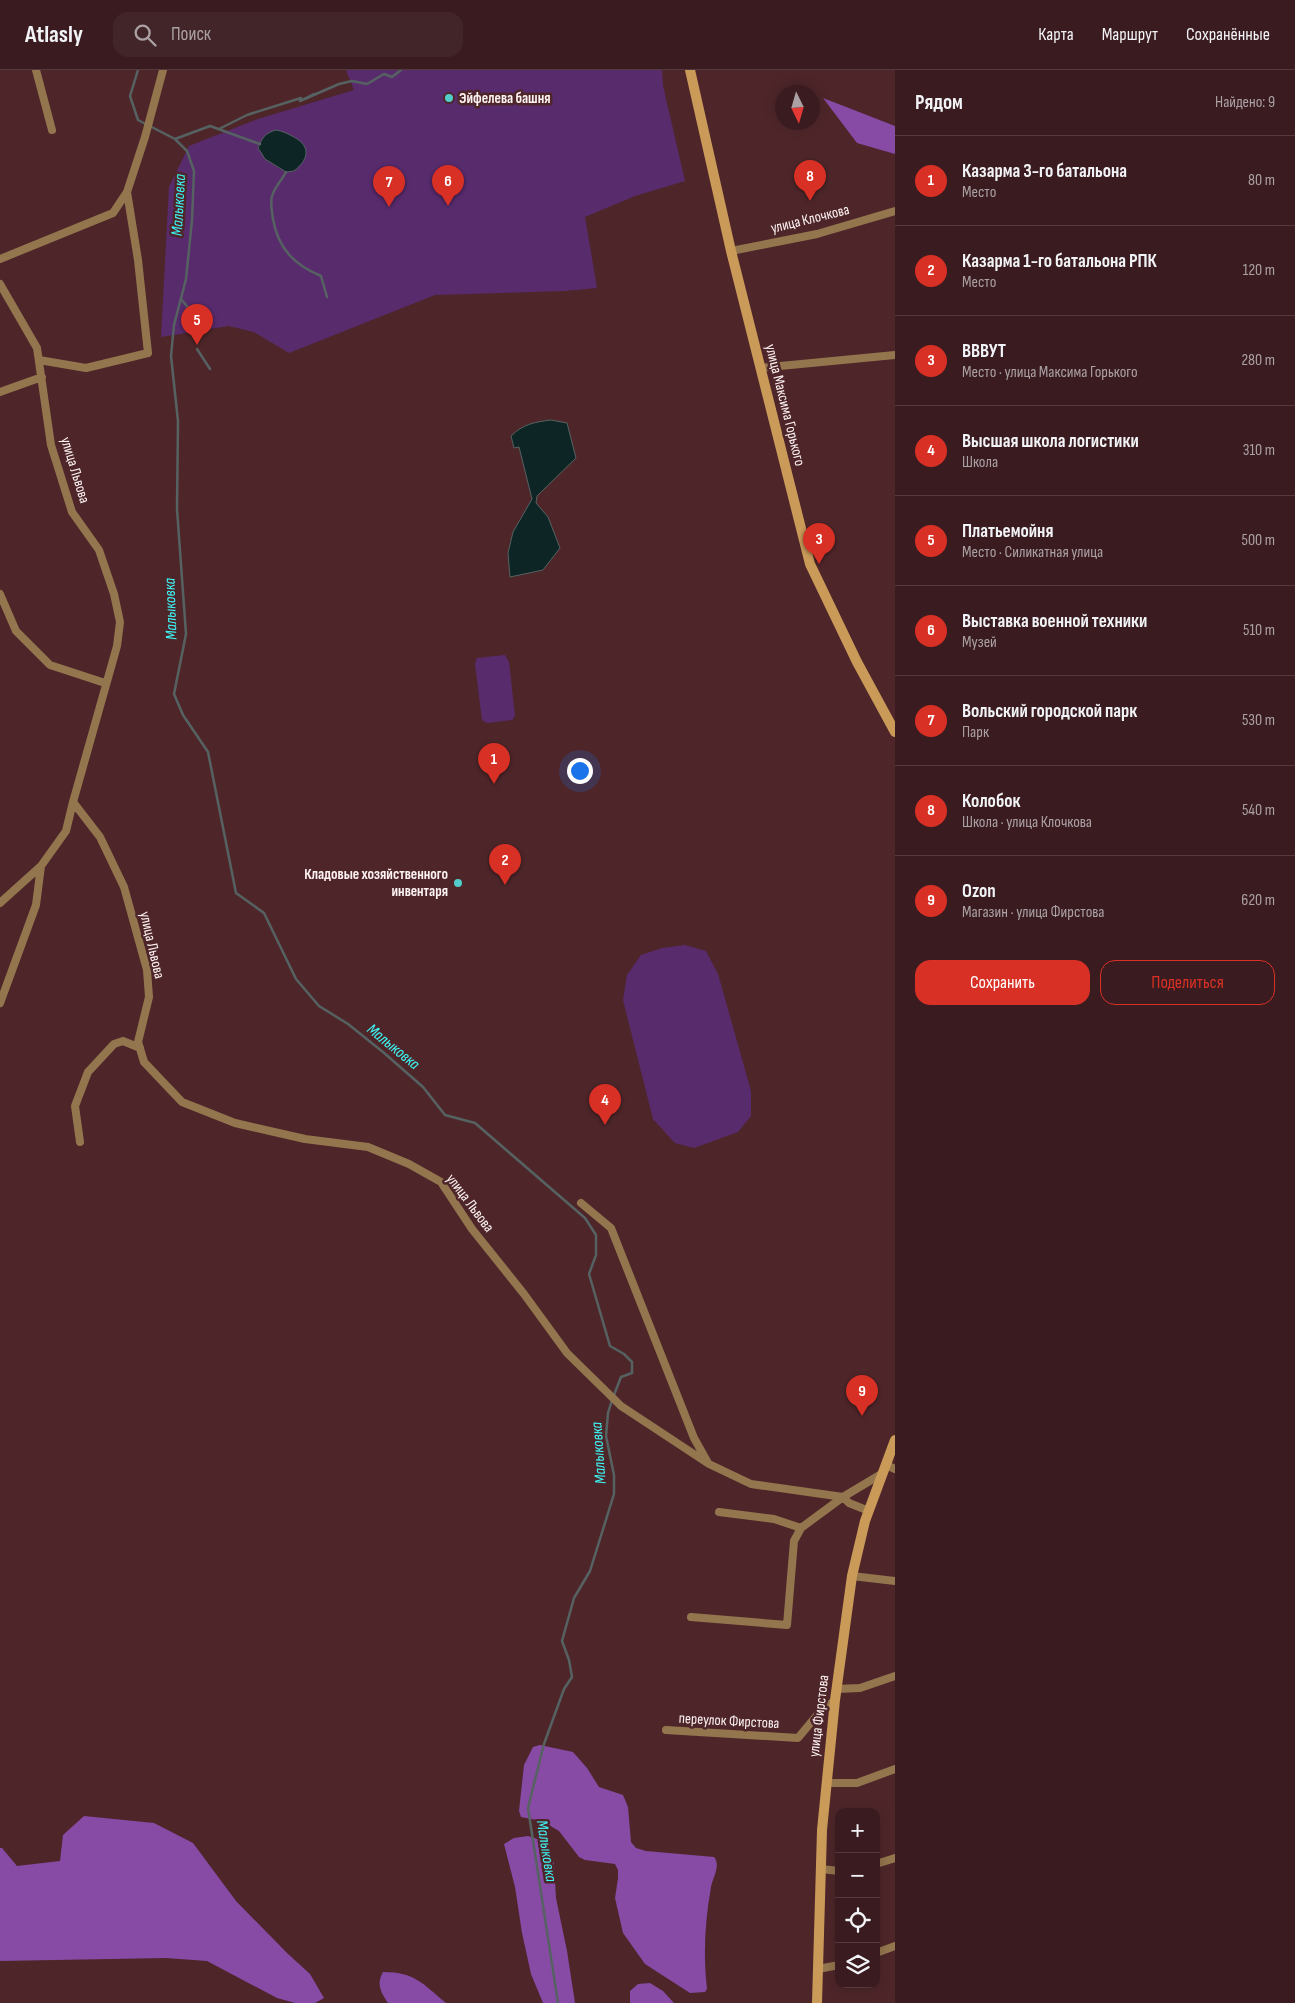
<!DOCTYPE html>
<html lang="ru">
<meta charset="utf-8">
<style>
:root{--surface:#3a1c20;--page:#412529;--text:#f1f3f6;--muted:#aba1a5;--line:#543a3e;--accent:#d93025}
body{margin:0;font-family:"Sofia Sans Condensed",sans-serif;background:var(--page);color:var(--text)}
.controls{position:absolute;right:15px;bottom:15px;display:grid;overflow:hidden;border-radius:10px;box-shadow:0 2px 12px #0003}
.controls button{width:45px;height:45px;display:grid;place-items:center;padding:0;border:0;border-bottom:1px solid var(--line);background:var(--surface);color:var(--text);font:25px sans-serif}
.compass{position:absolute;left:775px;top:15px;width:45px;height:45px;border-radius:50%;background:var(--surface);box-shadow:0 2px 12px #0003;rotate:175deg}
.you{position:absolute;left:579px;top:700px;width:18px;height:18px;margin:-12px;border:4px solid #fff;border-radius:50%;background:#1a73e8;box-shadow:0 0 0 8px #1a73e833}
.badge{display:grid;place-items:center;width:32px;height:32px;border-radius:50%;background:var(--accent);color:#fff;font-size:16px;font-weight:700}
.pin{position:absolute;translate:-50% -41px;filter:drop-shadow(0 1px 2px #0008)}
.pin::after{content:'';position:absolute;top:26px;width:18px;height:15px;background:inherit;clip-path:polygon(0 0,100% 0,50% 100%)}
.list{margin:0;padding:0;list-style:none}
h2{display:flex;justify-content:space-between;align-items:center;height:65px;margin:0;padding:0 20px;font-size:21px}
h2 small{font-size:16px;font-weight:400;color:var(--muted)}
.list li{display:grid;grid-template-columns:32px 1fr auto;gap:15px;align-items:center;box-sizing:border-box;height:90px;padding:0 20px;border-top:1px solid var(--line)}
.list b{display:block;font-size:19px;white-space:nowrap}
.list p{margin:0;font-size:16px;white-space:nowrap;color:var(--muted)}
.list em{font-size:16px;font-style:normal;color:var(--muted)}
.actions{display:flex;gap:10px;padding:15px 20px}
.actions a{flex:1;padding:11px 0;border:1px solid var(--accent);border-radius:15px;text-align:center;font-size:18px;color:var(--accent)}
.actions .main{background:var(--accent);color:#fff}
.icon{flex:none;width:28px;height:28px;fill:none;stroke:currentColor;stroke-width:2;stroke-linecap:round;stroke-linejoin:round}
.map{position:relative;flex:none;width:895px;height:1933px;overflow:hidden}
header{display:flex;align-items:center;gap:30px;box-sizing:border-box;height:70px;padding:0 25px;background:var(--surface);border-bottom:1px solid var(--line)}
header strong{font-size:24px}
nav{display:flex;gap:28px;margin-inline-start:auto;font-size:18px}
.search{width:350px;height:45px;background:var(--page);display:flex;align-items:center;gap:12px;box-sizing:border-box;padding:0 18px;border-radius:15px;color:var(--muted);font-size:19px}
main{display:flex}
aside{flex:1;background:var(--surface)}
.map>svg:first-child{display:block}
.green{fill:#582b6d}
.forest{fill:#874aa5}
.water{fill:#0e2525;stroke:#566262}
.lines{fill:none;stroke-linecap:round;stroke-linejoin:round}
.stream{stroke:#566262;stroke-width:2.5}
.street{stroke:#94764e;stroke-width:8}
.secondary{stroke:#ca9a59;stroke-width:10}
.poi-dot{fill:#53cdcb;stroke:#4e262a;stroke-width:2}
.labels{text-anchor:middle;dominant-baseline:central;stroke-width:5;stroke-linejoin:round;paint-order:stroke}
.poi-label{font-size:15px;font-weight:bold;fill:#fdf2f2;stroke:#4e262a;text-anchor:start}
.street-label{font-size:15px;fill:#fdf2f2;stroke:#4e262a}
.water-label{font-size:16px;font-style:italic;fill:#3cfaf8;stroke:#4e262a}
</style>
<header>
<strong>Atlasly</strong>
<div class="search"><svg class="icon" aria-label="search" viewBox="0 0 24 24"><circle cx="10" cy="10" r="6"/><path d="M15 15l6 6"/></svg>Поиск</div>
<nav><a>Карта</a><a>Маршрут</a><a>Сохранённые</a></nav>
</header>
<main>
<div class="map">
<svg width="895" height="1933" viewBox="0 0 895 1933">
<rect width="100%" height="100%" fill="#4e262a"/>
<path class="green" d="M346 0H662L663 16 685 111 635 126 585 147 597 218 564 221 435 225 289 283 254 262 229 256 161 267 169 117 189 76 258 49 354 20Z
M505 585 509 592 515 646 512 650 487 653 482 650 475 594 477 588Z
M685 875 706 881 718 904 751 1021V1046L738 1062 694 1078 675 1073 653 1049 623 930 627 905 641 885 662 878Z"/>
<path class="forest" d="M823 28 895 56V84L857 73Z
M540 1675 573 1682 587 1698 599 1717 623 1725 628 1737 631 1772 636 1778 646 1781 714 1787C721 1795 713 1807 711 1817 705 1851 703 1884 707 1919L705 1922 690 1923 645 1894 623 1863 615 1828 618 1808V1800L615 1794 585 1790 579 1787 559 1761 542 1751 521 1747 519 1741 524 1695 533 1677Z
M84 1746 154 1753 193 1773 236 1831 287 1883 310 1904 324 1928 315 1933H295L277 1928 207 1891 166 1888 0 1891V1778H2L17 1796 60 1791 63 1765Z
M528 1766 540 1770 550 1782 554 1794 556 1828 567 1881 575 1933H543L531 1904 522 1863 515 1817 504 1774 514 1768Z
M383 1902C415 1902 423 1914 446 1933H388C381 1923 376 1914 383 1902Z
M650 1913 663 1921 674 1933H630V1921L638 1914Z"/>
<path class="water" d="M276 60C283 61 288 64 294 67 312 77 308 90 294 101L286 102 265 89 258 78C262 68 265 63 276 60Z
M551 350 567 353 576 388 537 426 536 433 548 447 560 478 543 500 510 507 508 483 513 462 532 429 519 377 514 378 511 366C523 354 535 352 551 350Z"/>
<g class="lines">
<path class="stream" d="M138 0 130 26 138 50 175 69 187 81 194 101 192 150 186 209 174 255 171 286 178 351 177 439 186 564 174 624 183 645 208 682 236 823 264 843 296 909 319 936 348 954 383 982 423 1017 445 1045 475 1053 585 1148 596 1165V1185L589 1204 610 1276 624 1284 632 1292V1303L621 1307 614 1325
M314 24 300 31 339 14 352 11 367 14 384 4 392 7 401 0
M219 59 247 45 301 28
M175 69 210 56 260 74
M286 102C282 110 274 118 272 126 270 133 272 142 273 149 278 178 294 195 321 206L327 227
M181 229 194 245 197 271
M197 279 210 299
M558 1933 528 1738 544 1674 564 1619 572 1607 569 1590 562 1571 574 1528 590 1501 614 1424V1405L606 1366 608 1343 612 1330"/>
<path class="street" d="M36 0 52 60
M731 181 817 164 895 141
M0 189 113 143 127 122 145 67 163 0
M0 214 37 278 51 375 72 442 99 480 114 524 120 552 117 576 73 732 100 767 124 817 147 900 149 927 138 972 144 992 182 1032 235 1053 305 1069 368 1077 409 1094 441 1112 472 1159 524 1224 567 1283 621 1336 709 1394 751 1414 843 1427 849 1433 869 1441
M39 290 86 298 148 283 138 190 127 122
M760 298 895 285
M0 322 42 307
M0 524 16 561 50 595 105 613
M0 833 41 796 66 761 73 732
M0 933 36 835 41 796
M80 1072 75 1036 88 1002 114 974 123 971 140 978
M581 1133 611 1158 694 1368 708 1393
M886 1395 895 1399
M719 1442 774 1449 801 1458
M852 1506 895 1511
M691 1547 787 1555 794 1471 801 1458 843 1427 883 1403
M836 1619 860 1618 895 1606
M666 1660 798 1668 818 1644 835 1630
M826 1713H857L895 1699
M876 1794 895 1788
M821 1799 839 1801
M876 1883 895 1876
M818 1899 839 1895"/>
<path class="secondary" d="M690 0 731 181 810 494 857 592 895 662
M817 1933 822 1760 835 1630 852 1506 865 1451 895 1370"/>
</g>
<g class="poi-dot">
<circle cx="449" cy="28" r="5"/>
<circle cx="458" cy="813" r="5"/>
</g>
<g class="labels">
<g class="poi-label">
<text x="459" y="28">Эйфелева башня</text>
<text x="448" y="804" text-anchor="end">Кладовые хозяйственного<tspan x="448" dy="17">инвентаря</tspan></text>
</g>
<g class="street-label">
<text transform="translate(810 149) rotate(-14)">улица Клочкова</text>
<text transform="translate(785 335) rotate(76)">улица Максима Горького</text>
<text transform="translate(75 400) rotate(73)">улица Львова</text>
<text transform="translate(152 875) rotate(77)">улица Львова</text>
<text transform="translate(470 1133) rotate(53)">улица Львова</text>
<text transform="translate(819 1646) rotate(-83)">улица Фирстова</text>
<text transform="translate(729 1651) rotate(3)">переулок Фирстова</text>
</g>
<g class="water-label">
<text transform="translate(179 135) rotate(-87)">Малыковка</text>
<text transform="translate(171 539) rotate(-92)">Малыковка</text>
<text transform="translate(393 977) rotate(39)">Малыковка</text>
<text transform="translate(599 1383) rotate(-94)">Малыковка</text>
<text transform="translate(546 1781) rotate(81)">Малыковка</text>
</g>
</g>
</svg>
<div class="controls">
<button>+</button>
<button>−</button>
<button><svg class="icon" aria-label="locate" viewBox="0 0 24 24"><circle cx="12" cy="12" r="6"/><path d="M12 2v4M12 18v4M2 12h4M18 12h4"/></svg></button>
<button><svg class="icon" aria-label="layers" viewBox="0 0 24 24"><path d="M12 4l9 5-9 5-9-5zM3 14l9 5 9-5"/></svg></button>
</div>
<svg class="compass" viewBox="-18 -18 36 36"><path d="M0-13l5 13h-10z" fill="#e53935"/><path d="M0 13l5-13h-10z" fill="#aba1a5"/></svg>
<div class="you"></div>
<div class="pin badge" style="left:494px;top:714px">1</div>
<div class="pin badge" style="left:505px;top:815px">2</div>
<div class="pin badge" style="left:819px;top:494px">3</div>
<div class="pin badge" style="left:605px;top:1055px">4</div>
<div class="pin badge" style="left:197px;top:275px">5</div>
<div class="pin badge" style="left:448px;top:136px">6</div>
<div class="pin badge" style="left:389px;top:137px">7</div>
<div class="pin badge" style="left:810px;top:131px">8</div>
<div class="pin badge" style="left:862px;top:1346px">9</div>
</div>
<aside>
<h2>Рядом<small>Найдено: 9</small></h2>
<ul class="list">
<li><span class="badge">1</span><div><b>Казарма 3-го батальона</b><p>Место</p></div><em>80 m</em></li>
<li><span class="badge">2</span><div><b>Казарма 1-го батальона РПК</b><p>Место</p></div><em>120 m</em></li>
<li><span class="badge">3</span><div><b>ВВВУТ</b><p>Место · улица Максима Горького</p></div><em>280 m</em></li>
<li><span class="badge">4</span><div><b>Высшая школа логистики</b><p>Школа</p></div><em>310 m</em></li>
<li><span class="badge">5</span><div><b>Платьемойня</b><p>Место · Силикатная улица</p></div><em>500 m</em></li>
<li><span class="badge">6</span><div><b>Выставка военной техники</b><p>Музей</p></div><em>510 m</em></li>
<li><span class="badge">7</span><div><b>Вольский городской парк</b><p>Парк</p></div><em>530 m</em></li>
<li><span class="badge">8</span><div><b>Колобок</b><p>Школа · улица Клочкова</p></div><em>540 m</em></li>
<li><span class="badge">9</span><div><b>Ozon</b><p>Магазин · улица Фирстова</p></div><em>620 m</em></li>
</ul>
<div class="actions"><a class="main">Сохранить</a><a>Поделиться</a></div>
</aside>
</main>
